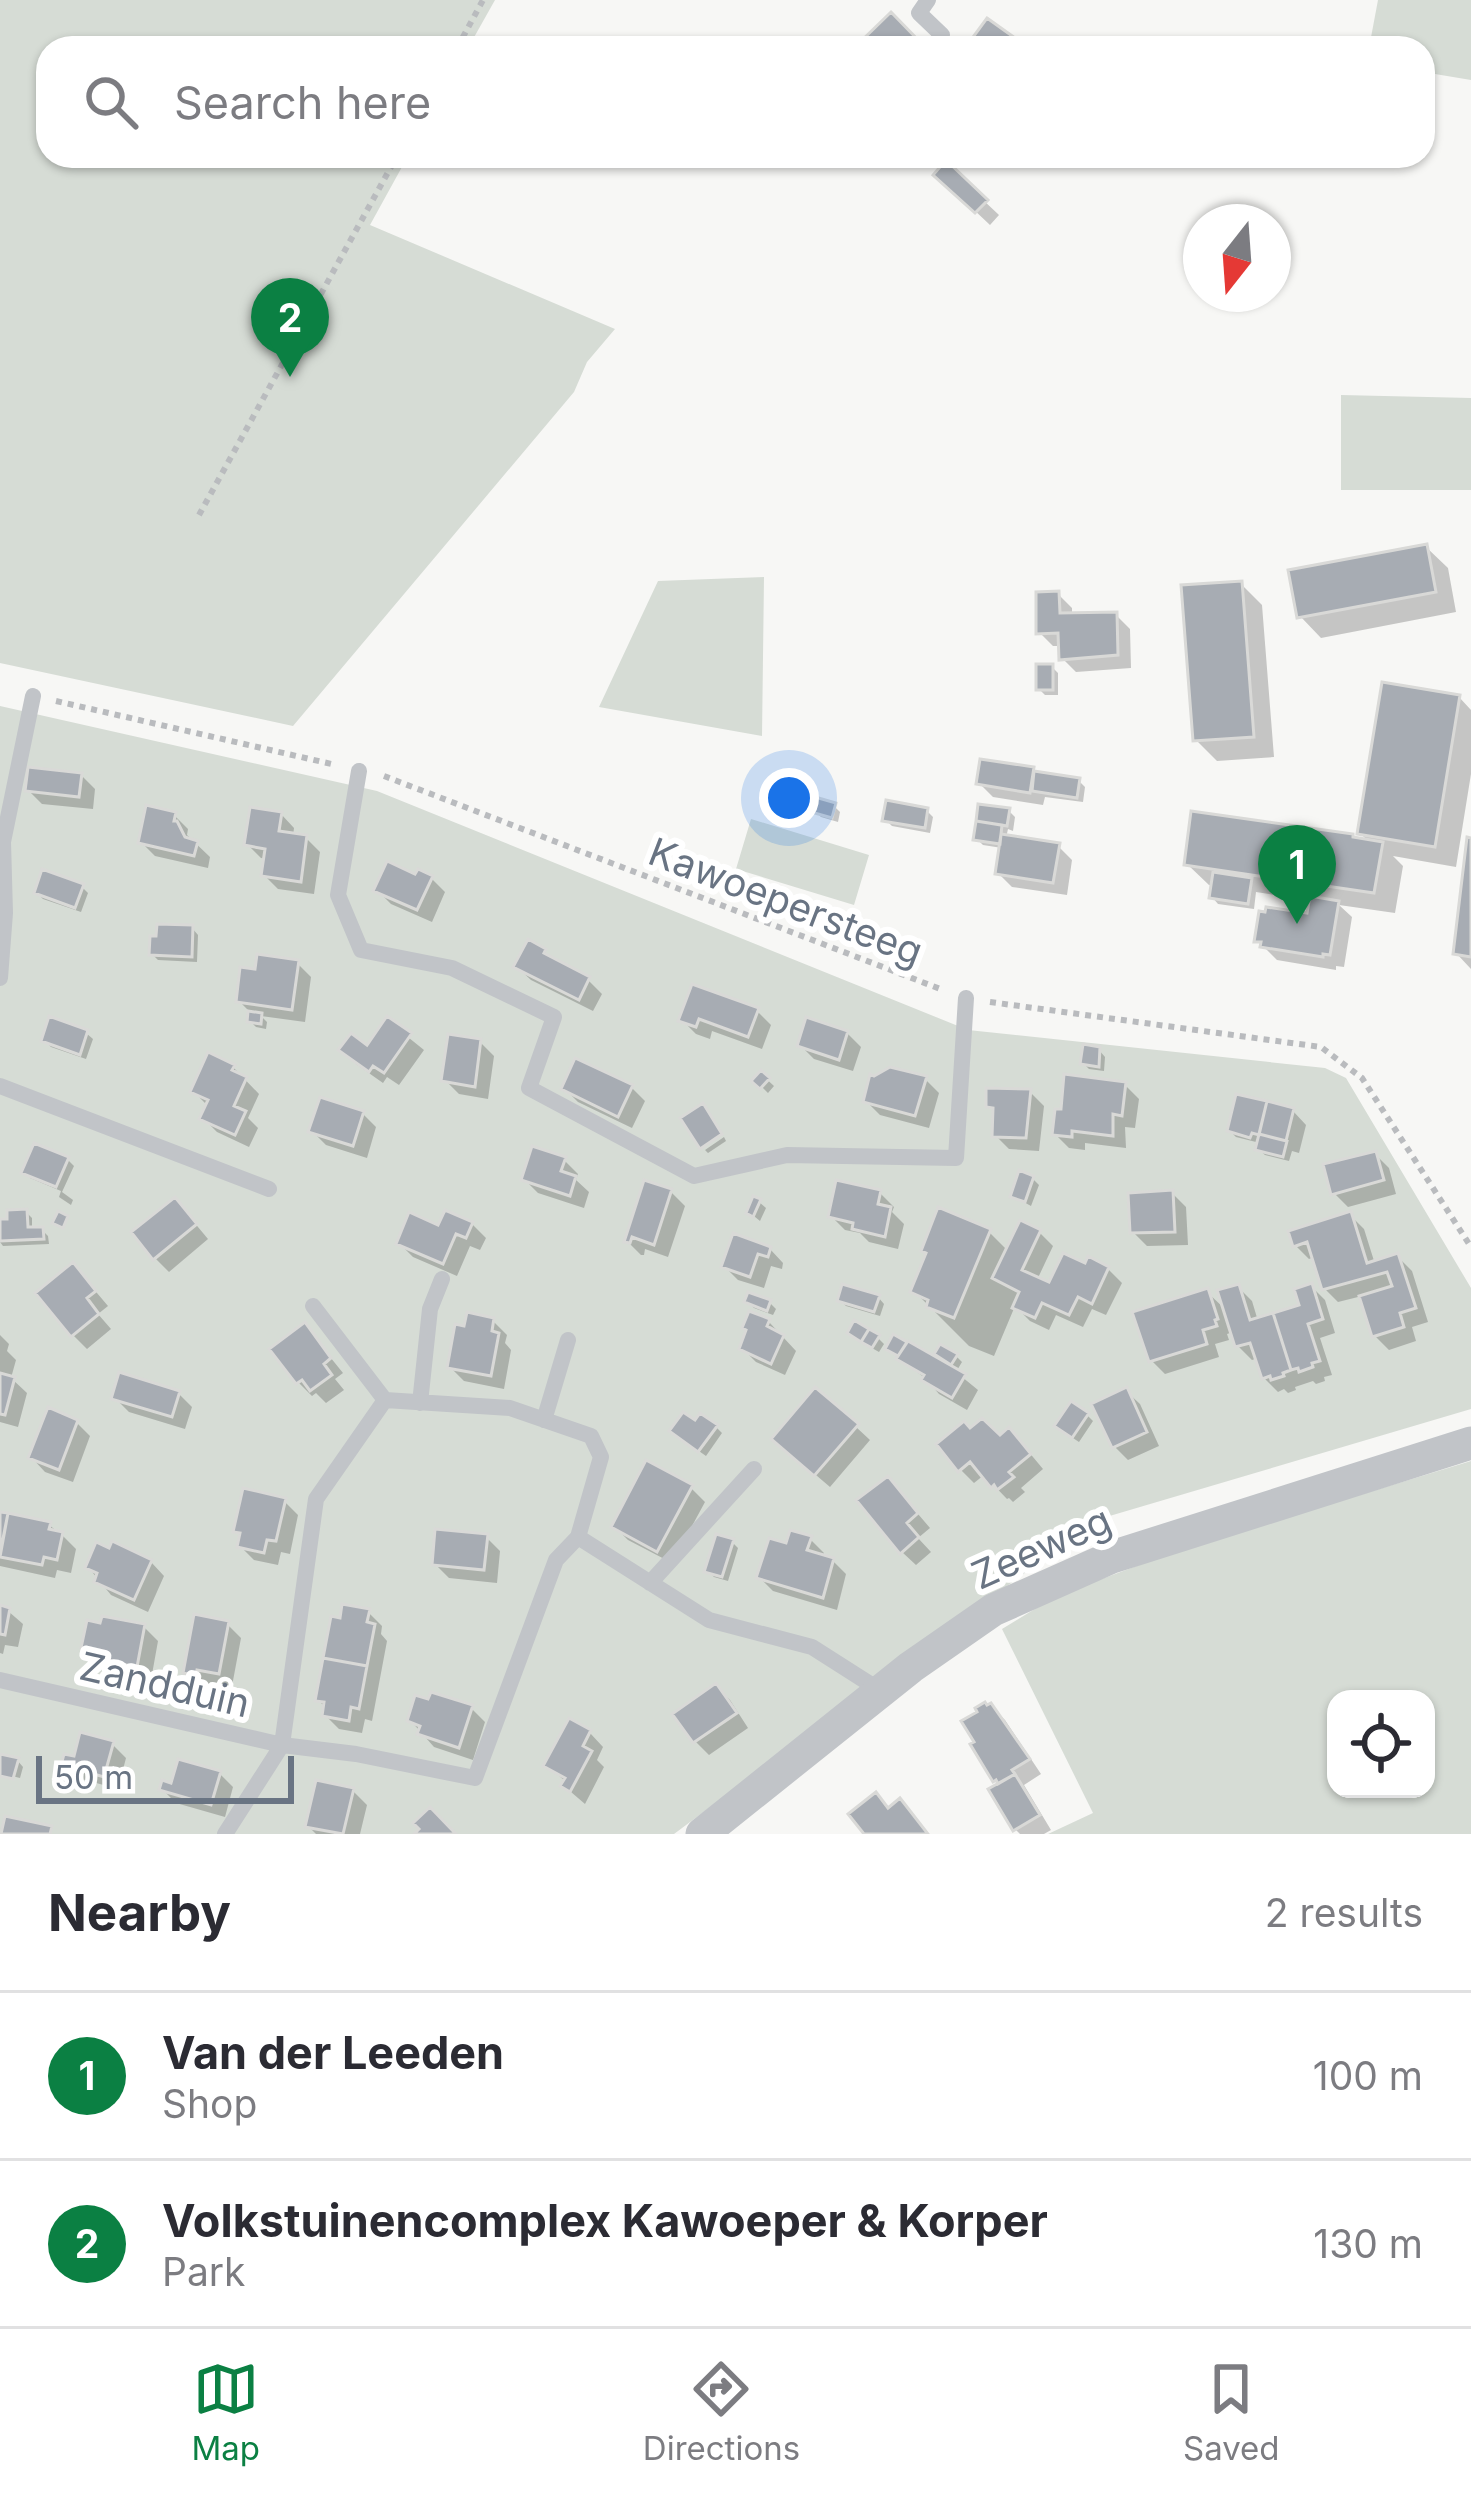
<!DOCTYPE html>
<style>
:root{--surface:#fff;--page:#f2f2f3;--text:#2b2b33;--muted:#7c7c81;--line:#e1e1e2;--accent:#0b8043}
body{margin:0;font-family:Inter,sans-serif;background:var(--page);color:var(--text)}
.controls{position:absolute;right:36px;bottom:36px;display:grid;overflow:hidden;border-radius:24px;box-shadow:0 3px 9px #0004}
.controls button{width:108px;height:108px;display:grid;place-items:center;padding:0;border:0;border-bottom:3px solid var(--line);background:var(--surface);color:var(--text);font:60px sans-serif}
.compass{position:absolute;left:1183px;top:204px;width:108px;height:108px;border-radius:50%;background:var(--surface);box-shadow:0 3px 9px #0004;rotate:197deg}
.scale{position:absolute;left:36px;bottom:30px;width:258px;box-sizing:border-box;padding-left:12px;border:6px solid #697483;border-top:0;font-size:33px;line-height:42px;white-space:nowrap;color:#697483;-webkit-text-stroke:9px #fff;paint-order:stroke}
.you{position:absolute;left:789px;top:798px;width:42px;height:42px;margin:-30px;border:9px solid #fff;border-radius:50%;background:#1a73e8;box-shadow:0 0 0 18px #1a73e833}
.badge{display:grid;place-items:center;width:78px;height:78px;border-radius:50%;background:var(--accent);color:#fff;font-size:39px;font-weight:700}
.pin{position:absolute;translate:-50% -99px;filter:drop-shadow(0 3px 6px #0008)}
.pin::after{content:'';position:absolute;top:63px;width:42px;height:36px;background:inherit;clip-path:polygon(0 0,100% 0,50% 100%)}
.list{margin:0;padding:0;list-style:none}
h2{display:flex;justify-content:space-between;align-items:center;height:156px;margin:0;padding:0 48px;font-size:51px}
h2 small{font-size:39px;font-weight:400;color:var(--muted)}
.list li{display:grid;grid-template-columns:78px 1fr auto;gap:36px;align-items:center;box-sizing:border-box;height:168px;padding:0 48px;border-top:3px solid var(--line)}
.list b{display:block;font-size:45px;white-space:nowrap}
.list p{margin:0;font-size:39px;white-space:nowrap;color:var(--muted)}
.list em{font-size:39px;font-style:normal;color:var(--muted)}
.icon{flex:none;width:66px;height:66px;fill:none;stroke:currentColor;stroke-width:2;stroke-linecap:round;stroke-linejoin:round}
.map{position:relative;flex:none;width:1471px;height:1834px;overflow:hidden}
.search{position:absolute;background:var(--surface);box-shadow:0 3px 9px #0004;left:36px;right:36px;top:36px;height:132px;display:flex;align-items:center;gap:30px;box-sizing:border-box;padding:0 42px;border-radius:36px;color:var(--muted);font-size:45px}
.sheet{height:492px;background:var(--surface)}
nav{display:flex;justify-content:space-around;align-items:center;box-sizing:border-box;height:168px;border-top:3px solid var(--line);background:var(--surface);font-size:33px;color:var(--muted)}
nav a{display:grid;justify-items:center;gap:6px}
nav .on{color:var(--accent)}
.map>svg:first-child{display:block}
.green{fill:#d6dcd5;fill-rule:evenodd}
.shadow{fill:#0003}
.building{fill:#a7acb3;stroke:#d9d9d7;stroke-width:3}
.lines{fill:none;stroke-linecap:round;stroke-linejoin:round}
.path{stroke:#b9bbbe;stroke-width:6;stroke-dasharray:6 6;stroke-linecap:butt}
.service{stroke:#c1c4c8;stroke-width:16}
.minor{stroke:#c1c4c8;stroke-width:33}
.labels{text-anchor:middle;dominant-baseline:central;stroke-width:12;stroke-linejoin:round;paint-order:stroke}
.street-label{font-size:39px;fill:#697483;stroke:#fff}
</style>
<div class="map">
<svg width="1471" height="1834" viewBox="0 0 1471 1834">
<rect width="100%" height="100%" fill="#f7f7f5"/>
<path class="green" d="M0 0H495L468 48H48V156H408L370 225 615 329 587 362 574 392 293 726 0 663Z
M1378 0H1471V80L1423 72V48H1369Z
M1341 395 1471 398V490H1341Z
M764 577 762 736 599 707 658 581Z
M0 706 377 791 968 1030 1325 1068 1346 1078 1471 1288V1409L1096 1520 674 1834H0Z
M751 819 869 855 854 905 736 869Z
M1471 1461V1834H1048L1093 1813 1002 1629 1056 1596 1185 1548ZM1336 1699H1426V1789H1336Z"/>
<path class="shadow" d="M896 156H914V159L905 164Z
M946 165 999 215 990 225 937 175Z
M1426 547 1448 568 1456 612 1321 638 1300 616Z
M1241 584 1262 605 1274 757 1217 761 1196 740Z
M1058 594 1072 608V616L1116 615 1130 629 1131 668 1076 672 1062 658V646H1053L1039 632Z
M1052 667 1058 673V695H1045L1039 689Z
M1459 697 1471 710V774L1456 867 1393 856 1403 866 1395 913 1339 905 1352 917 1344 967 1336 966V970L1277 960 1258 941 1310 916 1312 901 1256 892 1254 909 1218 904 1212 897 1214 886 1209 885 1187 864 1370 843 1360 833Z
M1033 770 1038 775 1079 781 1085 787 1083 802 1045 797 1043 805 993 797 979 783Z
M81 775 95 789 93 809 42 804 28 790Z
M834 806 840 812 838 822 821 817 815 811Z
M927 811 933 817 930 833 892 826 886 820Z
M1009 811 1015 817 1013 831 1008 829 1006 838 1058 846 1072 860 1067 895 1012 887 998 873 1002 848 983 845 976 838Z
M281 814 294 828 293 836 306 838 320 852 314 894 278 889 264 875 266 859 261 858 247 844Z
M174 815 188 829 187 835 210 857 208 868 155 856 141 842Z
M1471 841V969L1456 953Z
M417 878H431L445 892 432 922 391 904 377 890Z
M82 887 88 893 81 912 43 899 37 893Z
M192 928 198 935 197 962 158 960 152 954Z
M544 951 555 962 588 980 602 994 593 1011 531 980 517 967Z
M297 963 311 977 305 1022 261 1016 267 1022 266 1029 256 1027 250 1021 251 1013 239 1001 257 972Z
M757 1011 771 1025 762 1049 712 1031 710 1039 696 1034 682 1020Z
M388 1021 424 1050 399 1085 387 1077 383 1083 356 1064 342 1050 368 1049Z
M86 1033 93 1039 86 1059 51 1047 44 1040Z
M847 1033 861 1047 853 1071 814 1059 800 1045Z
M480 1042 494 1056 488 1099 459 1094 445 1080Z
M1099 1050 1105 1057 1104 1071 1089 1069 1083 1063Z
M233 1067 259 1094 248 1118 258 1128 249 1147 217 1132 203 1118 208 1106 193 1091Z
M761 1074 774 1086 768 1093 756 1081Z
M925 1079 939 1093 929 1128 880 1115 866 1101Z
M1125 1085 1139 1099 1135 1128 1125 1127 1126 1148 1085 1143V1150L1069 1148 1055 1134Z
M631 1087 645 1101 632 1128 578 1102 564 1088Z
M1030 1092 1044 1106 1039 1151 1009 1149 995 1135 996 1113 989 1106Z
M1293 1111 1306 1125 1299 1153 1292 1151 1289 1161 1265 1155 1258 1149 1260 1143 1236 1137 1230 1131Z
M362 1113 376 1127 367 1158 326 1145 312 1131Z
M724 1137 726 1141 708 1153 705 1150Z
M1375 1154 1389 1168 1396 1194 1348 1207 1334 1193Z
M68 1160 74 1166 62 1192 73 1200 71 1205 59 1197 61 1191 30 1178 24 1172Z
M564 1160 578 1174 576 1180 589 1192 584 1208 538 1193 524 1179Z
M1033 1179 1039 1185 1031 1206 1013 1196Z
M671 1192 685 1206 668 1257 645 1249 644 1255H641L627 1241Z
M880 1193 894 1207 892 1212 904 1224 898 1249 869 1242 860 1233 845 1230 831 1216Z
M1172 1193 1186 1207 1188 1245 1147 1246 1133 1232Z
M759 1202 766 1208 760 1221 749 1212Z
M26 1212 32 1218V1230H42L48 1236 49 1244 3 1246 0 1242V1222Z
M188 1215 208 1239 169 1272 155 1258Z
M1350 1215 1364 1229 1375 1264 1398 1257 1412 1271 1428 1322 1412 1327 1416 1341 1389 1350 1375 1336 1362 1296 1338 1302 1324 1288 1314 1257 1309 1259 1295 1245Z
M472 1224 486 1238 480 1250 470 1246 457 1276 413 1257 399 1243 440 1229Z
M989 1232 1008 1251 1039 1232 1053 1246 1037 1280 1050 1287 1087 1267 1108 1269 1122 1283 1106 1315 1092 1309 1083 1327 1056 1315 1049 1330 1030 1321 1015 1306 994 1356 969 1346 914 1291Z
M770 1249 783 1263 782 1269 771 1266 764 1288 738 1280 724 1266Z
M86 1280 108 1306 98 1314 111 1329 87 1349 73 1335Z
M1311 1286 1325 1300 1335 1333 1320 1338 1332 1375 1324 1377 1325 1381 1316 1384 1313 1381 1295 1387 1296 1390 1288 1393 1284 1389 1278 1392 1264 1378 1258 1358 1252 1360 1238 1346 1233 1332 1227 1334 1229 1340 1215 1344 1219 1357 1165 1374 1151 1360 1207 1292 1227 1311 1238 1287 1252 1301 1258 1321 1303 1307Z
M878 1297 884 1304 880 1316 846 1306 840 1300Z
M748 1302 770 1303 776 1309 773 1315 754 1308Z
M493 1321 507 1335 505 1343 511 1350 504 1389 464 1381 450 1367Z
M769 1322 796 1351 785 1375 756 1362 742 1348Z
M305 1326 343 1373 335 1379 344 1390 326 1403 316 1393 312 1396 298 1382Z
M0 1335 9 1344 7 1351 16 1360 11 1378 27 1393 18 1427 0 1422Z
M878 1338 884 1344 879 1352 856 1339Z
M894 1339 951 1367 938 1354 956 1356 962 1362 956 1372 978 1390 967 1410 939 1394 926 1379 894 1354 888 1348Z
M1126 1391 1140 1404 1159 1446 1128 1460 1114 1446Z
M178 1393 192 1407 185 1429 129 1412 115 1398Z
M1087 1415 1093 1421 1079 1442 1064 1432Z
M76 1422 90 1436 73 1482 45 1472 32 1458Z
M716 1427 722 1433 706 1456 679 1437Z
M856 1427 870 1440 830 1487 789 1452Z
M970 1432 1023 1445 1043 1469 1021 1488 1025 1492 1013 1502 1009 1498 1007 1499 984 1475 974 1483 961 1470Z
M691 1488 705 1502 672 1563 628 1540 614 1526Z
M901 1494 930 1528 918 1538 931 1552 916 1565 902 1552Z
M284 1501 298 1515 290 1554 281 1552 278 1565 254 1560 240 1546 242 1537 236 1531Z
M0 1515 49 1525 62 1535 76 1549 71 1573 57 1570 55 1578 0 1566Z
M486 1537 500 1551 497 1583 449 1578 435 1564Z
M810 1539 824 1553 822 1557 832 1560 846 1574 837 1610 773 1591 759 1577 788 1547Z
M732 1542 738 1548 728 1581 714 1577 708 1571Z
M151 1562 164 1576 148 1612 111 1595 88 1567Z
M0 1604 23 1624 18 1647 5 1645 3 1654 0 1653Z
M368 1612 382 1626 381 1634 387 1641 372 1721 365 1719 362 1733 339 1729 325 1715 326 1708 318 1700Z
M227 1624 241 1638 232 1686 210 1682 209 1688 200 1686 186 1672Z
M144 1627 158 1641 151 1680 111 1672 85 1647Z
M716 1686 730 1700 748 1728 709 1755 695 1741Z
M991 1706 1005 1720 1041 1774 1024 1785 1051 1830 1044 1834H1020L1015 1829 1001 1786 995 1780Z
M244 1707 250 1713 249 1718 235 1715 229 1708Z
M471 1708 485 1722 473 1760 434 1747 410 1720Z
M570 1722 590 1733 603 1747 597 1760 604 1767 585 1804 564 1786 566 1782 547 1765Z
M112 1744 126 1758 118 1789 78 1778 64 1764Z
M0 1757 17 1760 23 1767 20 1778 0 1773Z
M219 1773 233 1787 225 1817 176 1803 162 1789Z
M353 1791 367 1805 360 1834H316L308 1826Z"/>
<path class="building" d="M891 12 922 44 918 48H854Z
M987 18 1029 48H965Z
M946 160 988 200 975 213 933 175Z
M1427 544 1436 592 1297 618 1288 570Z
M1242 581 1254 737 1193 741 1181 585Z
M1059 591 1060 613 1117 612 1118 655 1059 660 1058 633 1036 634V592Z
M1036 664H1053V690H1036Z
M1382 682 1460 695 1435 847 1357 834Z
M980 759 1034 767 1030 793 976 784Z
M28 767 82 773 79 797 25 791Z
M1034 771 1080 778 1077 798 1032 791Z
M815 797 836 803 832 818 811 812Z
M886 800 928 808 925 828 882 821Z
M978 804 1010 808 1007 826 976 821Z
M146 805 176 812 174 821H177L185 837 198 841 194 856 138 843Z
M250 807 282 812 279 831 307 835 301 882 261 876 265 849 244 845Z
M1191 811 1353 834V837L1383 842 1374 893 1184 865Z
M976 821 1002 825 1000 844 973 840Z
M1001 834 1060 843 1053 883 995 874Z
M1467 837 1471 838V957L1453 954Z
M387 861 415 874 418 869 433 876 417 910 373 891Z
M42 869 84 884 75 908 34 893Z
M1213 872 1252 878 1248 904 1209 898Z
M1310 896 1339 901 1330 955 1323 954V957L1260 947 1261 942H1254L1259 911 1265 912 1266 907 1307 913Z
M157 924 193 925 192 957 149 955 150 936H156Z
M528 939 546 949 544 953 590 977 579 1000 513 967Z
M257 954 299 960 292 1010 236 1002 240 967 255 969Z
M692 984 759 1008 748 1037 699 1019 696 1027 678 1021Z
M248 1011 262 1013 261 1024 247 1022Z
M49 1016 88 1030 80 1055 41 1041Z
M387 1016 412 1033 384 1073 373 1066 369 1072 338 1050 351 1033 367 1045Z
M806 1017 848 1031 839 1060 797 1046Z
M448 1034 481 1039 475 1087 441 1081Z
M1083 1044 1100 1047 1099 1067 1080 1064Z
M208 1052 235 1065 232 1070 247 1077 234 1106 246 1111 235 1135 199 1119 208 1100 190 1092Z
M575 1058 633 1085 618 1117 561 1089Z
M890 1067 927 1076 915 1116 863 1102 870 1074 874 1076Z
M761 1070 770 1078 760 1089 751 1081Z
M1064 1074 1126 1082 1122 1116 1113 1114V1136L1072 1131V1137L1052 1135 1055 1109H1061Z
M986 1088 1031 1089 1026 1138 992 1137 993 1108 986 1107Z
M1236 1094 1267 1101 1259 1135 1252 1133 1250 1138 1227 1131Z
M320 1097 364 1111 353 1146 308 1132Z
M1267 1101 1294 1108 1286 1141 1259 1134Z
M703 1103 722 1134 700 1149 680 1118Z
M1259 1134 1287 1141 1283 1157 1255 1150Z
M34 1143 69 1157 56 1187 21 1173Z
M532 1146 566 1157 561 1171 576 1176 570 1196 521 1180Z
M1376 1151 1384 1180 1331 1195 1323 1164Z
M1019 1170 1034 1176 1025 1202 1010 1197Z
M644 1180 672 1189 654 1245 632 1237 630 1243 624 1242Z
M836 1180 881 1190 878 1204 891 1207 885 1237 852 1229 853 1223 828 1217Z
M1173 1190 1175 1232 1130 1233 1128 1193Z
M753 1196 761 1199 753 1217 746 1213Z
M175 1197 197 1224 153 1260 131 1232Z
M938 1207 991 1229 954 1318 926 1307 928 1300 910 1292 926 1253 921 1251Z
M27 1209 28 1227H43L44 1239 0 1241V1219H7V1210Z
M445 1210 473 1222 466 1238 456 1234 443 1264 396 1244 409 1212 438 1225Z
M58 1211 68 1216 63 1228 52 1223Z
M1351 1211 1367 1263 1398 1253 1416 1308 1400 1313 1404 1327 1372 1337 1359 1296 1392 1286 1387 1272 1322 1290 1307 1242 1293 1247 1288 1231Z
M1020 1220 1041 1230 1022 1270 1049 1282 1063 1253 1085 1263 1088 1256 1109 1267 1092 1304 1078 1297 1069 1315 1042 1303 1035 1318 1012 1308 1019 1292 992 1278Z
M733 1233 771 1247 768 1257 758 1254 750 1277 721 1267Z
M73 1262 96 1291 87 1298 99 1314 71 1337 35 1293Z
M1312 1283 1323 1319 1308 1324 1320 1361 1312 1363 1313 1367 1299 1372 1298 1368 1291 1370 1273 1313 1299 1305 1294 1289Z
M842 1284 880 1295 874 1312 837 1301Z
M1239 1284 1250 1320 1273 1313 1291 1370 1283 1373 1284 1376 1271 1380 1270 1376 1262 1379 1250 1343 1235 1347 1217 1290Z
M1208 1288 1218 1319 1215 1320 1217 1326 1203 1330 1207 1344 1149 1362 1132 1312Z
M748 1292 771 1300 767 1311 744 1302Z
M749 1311 770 1319 767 1326 784 1335 771 1364 739 1349 746 1330 742 1328Z
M467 1312 494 1318 492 1331 499 1333 491 1376 447 1368 455 1324 464 1326Z
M854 1320 869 1329 861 1342 847 1333Z
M305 1322 331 1358 324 1364 332 1375 310 1391 302 1380 296 1384 269 1349Z
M869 1329 880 1335 872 1348 861 1342Z
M893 1334 907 1342 898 1356 885 1349Z
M908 1341 966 1374 952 1398 921 1380 924 1375 896 1359Z
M940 1344 958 1354 951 1365 934 1354Z
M119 1372 180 1391 172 1417 111 1399Z
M0 1373 15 1377 5 1415 0 1414Z
M815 1387 859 1424 814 1476 771 1439Z
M1127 1387 1147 1432 1112 1448 1091 1404Z
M1071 1401 1089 1413 1072 1438 1054 1426Z
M48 1407 78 1420 59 1470 28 1458Z
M683 1412 695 1420 700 1413 718 1425 698 1452 669 1431Z
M982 1418 1000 1435 1009 1427 1031 1454 1009 1472 1014 1477 997 1490 994 1485 991 1488 970 1462 958 1472 936 1444 964 1421 970 1428Z
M646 1460 693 1485 657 1552 611 1527Z
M888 1476 918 1513 907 1523 919 1537 900 1554 856 1500Z
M243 1488 286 1498 276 1541 267 1540 264 1553 237 1547 240 1533 233 1532Z
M0 1512 8 1513 0 1554Z
M8 1513 51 1522 49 1529 63 1532 57 1560 44 1557 42 1565 0 1557Z
M435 1529 488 1534 484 1570 432 1565Z
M790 1530 812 1536 807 1550 834 1558 823 1598 756 1578 769 1538 786 1543Z
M716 1534 734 1539 722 1577 704 1572Z
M112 1541 152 1560 134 1600 94 1582 97 1573 85 1568 96 1542 109 1548Z
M342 1604 370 1609 367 1622 375 1624 367 1666 323 1658 331 1616 340 1618Z
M0 1605 10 1608 5 1635 0 1634Z
M194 1614 229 1621 219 1674 197 1670 196 1676 183 1673Z
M102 1616 145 1624 137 1667 94 1659 95 1650 81 1648 87 1620 100 1623Z
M323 1658 367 1666 359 1709 351 1707 349 1721 322 1716 324 1702 315 1701Z
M716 1683 737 1713 693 1743 672 1714Z
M431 1692 473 1705 459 1748 417 1734 420 1726 407 1721 415 1695 428 1699Z
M228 1701 246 1704 244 1713 226 1709Z
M985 1702 987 1705 991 1703 1030 1759 1012 1770 1015 1774 998 1784 996 1780 993 1782 970 1744 974 1742 961 1721 977 1712 975 1708Z
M569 1718 591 1730 583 1746 592 1751 570 1792 560 1786 565 1778 543 1766Z
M80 1732 114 1741 104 1777 61 1765 64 1754 74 1756Z
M0 1754 19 1758 13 1779 0 1776Z
M178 1759 221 1771 211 1805 159 1790 162 1780 171 1783Z
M1015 1774 1040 1815 1013 1831 988 1789Z
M316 1780 354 1788 343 1834 305 1827Z
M876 1792 888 1808 900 1798 928 1834H864L848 1814Z
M430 1807 456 1834H414L419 1829 413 1823Z
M5 1816 52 1826 50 1834H1Z"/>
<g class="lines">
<path class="path" d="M457 48 483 0
M199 515 397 156
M56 701 336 765
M384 776 943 990
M990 1002 1321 1047 1362 1078 1471 1247"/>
<path class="service" d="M928 0 919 13 942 35 932 48
M359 771 338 895 361 950 452 968 554 1017 529 1088 694 1176 787 1155 956 1158 966 998
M0 978 5 913 3 842 33 696
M0 1086 269 1189
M313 1306 385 1400 510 1408 591 1436 601 1457 578 1537
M385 1400 316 1499 282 1745 356 1754 475 1778 556 1560 578 1537 709 1620 812 1647 881 1691
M420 1403 430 1309 442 1279
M544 1420 568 1340
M650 1583 754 1469
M0 1680 282 1745 225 1834"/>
<path class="minor" d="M702 1834 911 1667 993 1610 1112 1557 1471 1443"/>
</g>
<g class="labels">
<g class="street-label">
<text transform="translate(786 901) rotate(21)">Kawoepersteeg</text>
<text transform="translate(1041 1547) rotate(-24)">Zeeweg</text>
<text transform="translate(165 1684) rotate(13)">Zandduin</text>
</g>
</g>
</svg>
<div class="controls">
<button><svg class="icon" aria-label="locate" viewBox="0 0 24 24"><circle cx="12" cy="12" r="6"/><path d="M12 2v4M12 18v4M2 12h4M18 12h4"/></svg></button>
</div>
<svg class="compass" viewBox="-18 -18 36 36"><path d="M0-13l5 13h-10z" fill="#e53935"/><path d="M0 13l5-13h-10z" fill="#7c7c81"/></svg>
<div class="scale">50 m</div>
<div class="you"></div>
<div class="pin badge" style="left:1297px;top:924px">1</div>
<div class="pin badge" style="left:290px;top:377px">2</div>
<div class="search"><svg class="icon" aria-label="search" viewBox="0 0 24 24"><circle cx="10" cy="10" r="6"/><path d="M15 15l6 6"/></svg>Search here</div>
</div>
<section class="sheet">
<h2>Nearby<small>2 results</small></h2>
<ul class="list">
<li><span class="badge">1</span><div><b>Van der Leeden</b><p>Shop</p></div><em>100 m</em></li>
<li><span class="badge">2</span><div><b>Volkstuinencomplex Kawoeper &amp; Korper</b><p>Park</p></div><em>130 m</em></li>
</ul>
</section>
<nav>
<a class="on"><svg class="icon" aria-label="map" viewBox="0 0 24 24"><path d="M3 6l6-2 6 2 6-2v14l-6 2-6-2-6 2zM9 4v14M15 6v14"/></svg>Map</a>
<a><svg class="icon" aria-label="directions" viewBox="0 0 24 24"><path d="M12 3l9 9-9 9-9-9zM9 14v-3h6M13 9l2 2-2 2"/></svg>Directions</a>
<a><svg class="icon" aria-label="saved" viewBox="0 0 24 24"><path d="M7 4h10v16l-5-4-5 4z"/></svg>Saved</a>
</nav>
